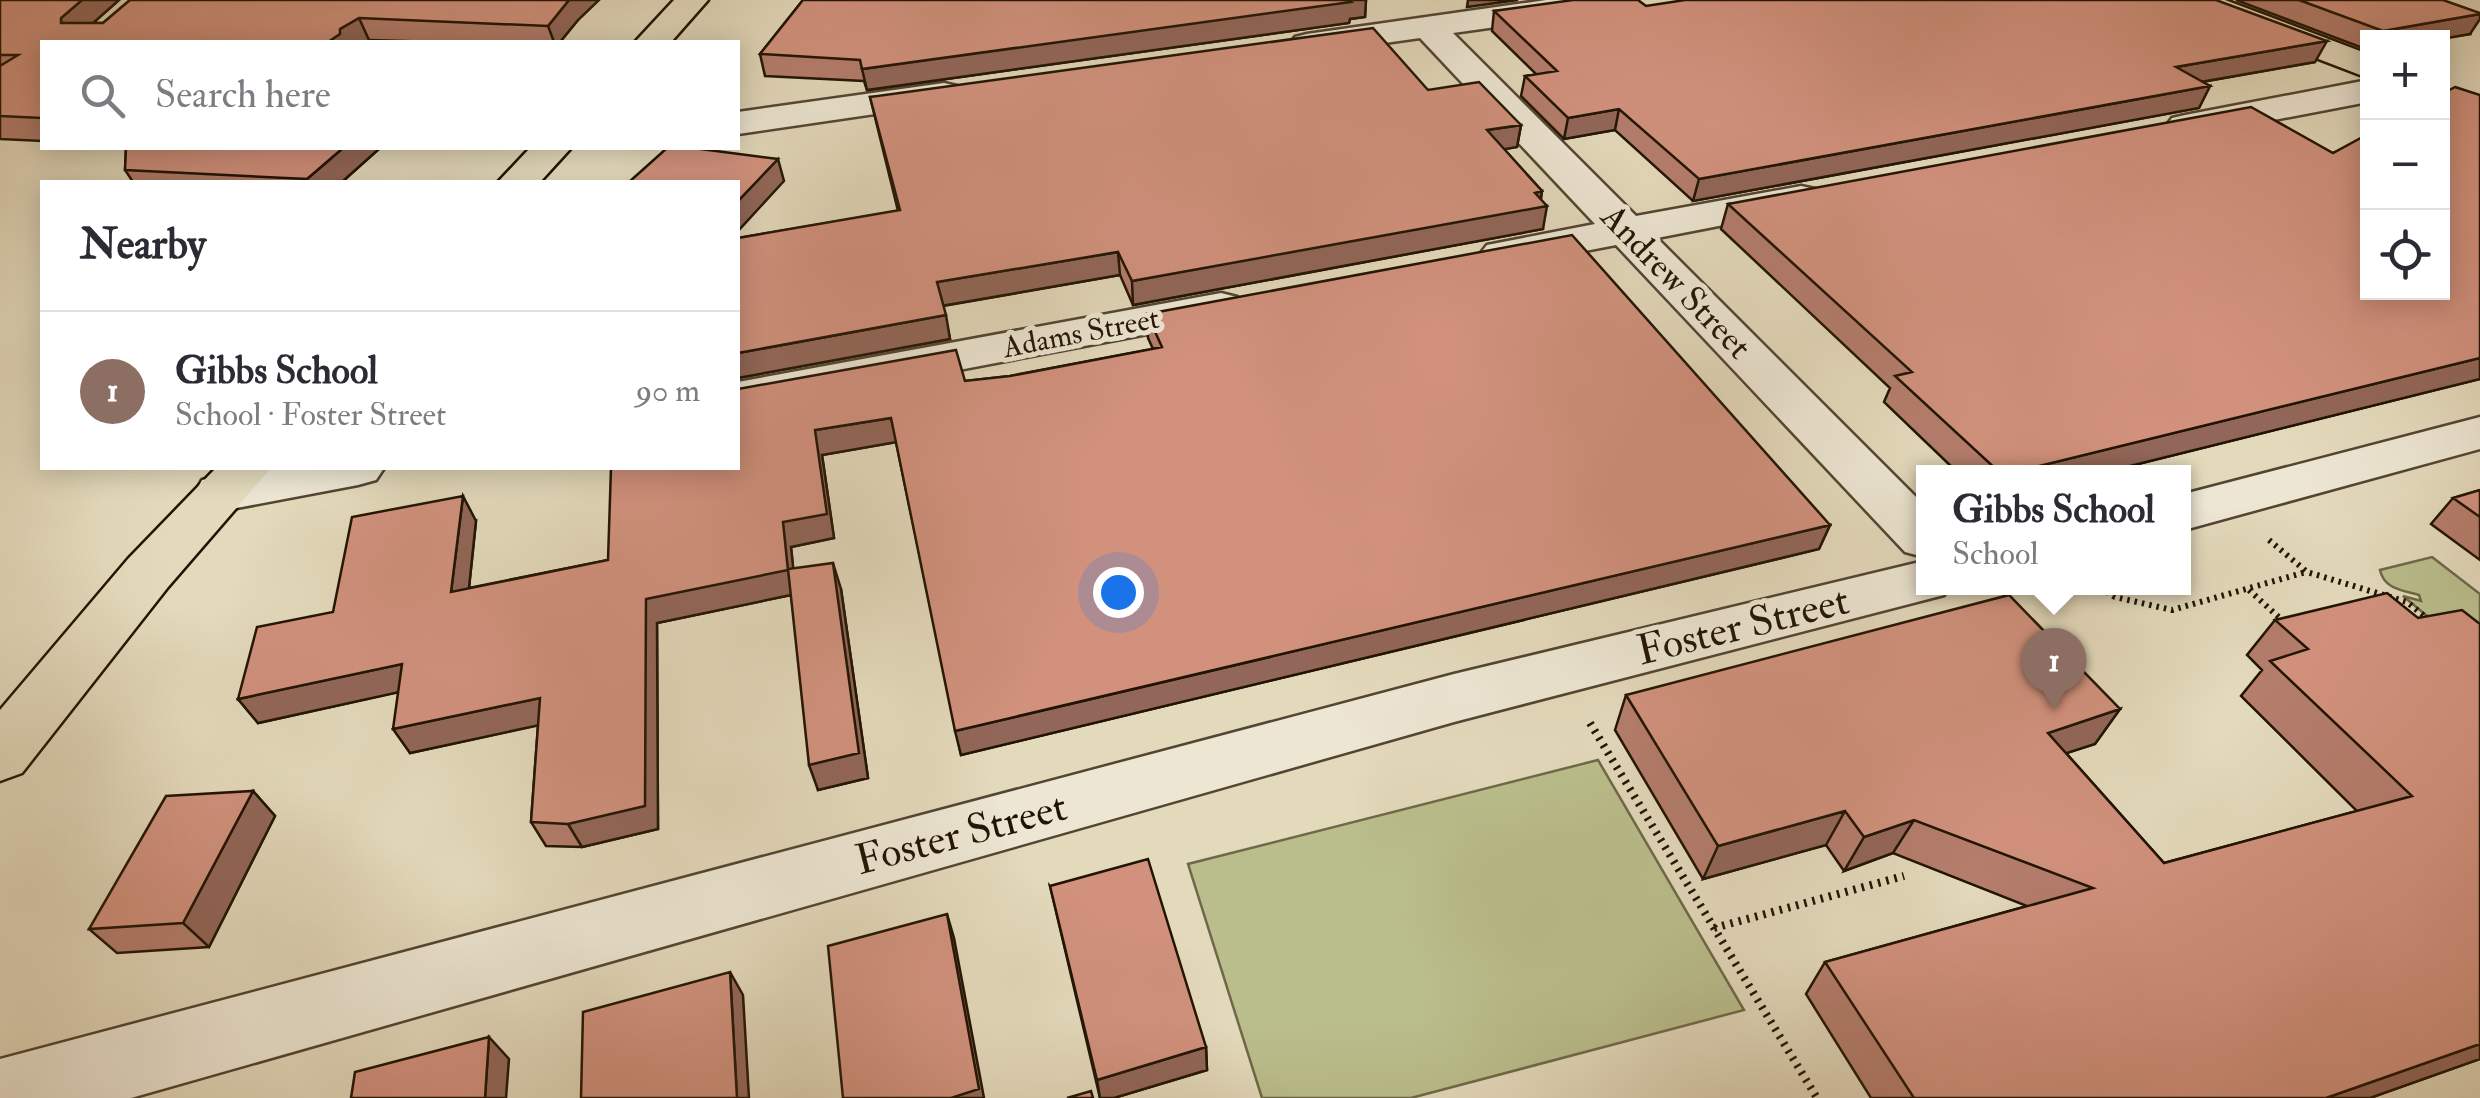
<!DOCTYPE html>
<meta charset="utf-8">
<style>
:root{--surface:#fff;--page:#f2f2f3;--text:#2b2b33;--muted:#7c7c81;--line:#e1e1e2;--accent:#8f2418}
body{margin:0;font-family:"IM FELL Double Pica",serif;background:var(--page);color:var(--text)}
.controls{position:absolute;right:30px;top:30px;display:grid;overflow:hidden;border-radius:0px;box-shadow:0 5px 25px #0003}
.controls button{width:90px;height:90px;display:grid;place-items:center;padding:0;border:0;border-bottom:2px solid var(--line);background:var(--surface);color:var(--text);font:50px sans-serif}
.you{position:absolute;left:1118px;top:592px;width:35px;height:35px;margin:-25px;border:8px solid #fff;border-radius:50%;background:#1a73e8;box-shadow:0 0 0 15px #1a73e833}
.badge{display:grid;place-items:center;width:65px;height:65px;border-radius:50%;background:var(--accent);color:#fff;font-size:32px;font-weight:700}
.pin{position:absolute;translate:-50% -82px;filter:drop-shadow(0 2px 5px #0008)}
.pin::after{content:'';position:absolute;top:52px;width:35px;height:30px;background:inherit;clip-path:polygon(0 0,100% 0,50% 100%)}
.popup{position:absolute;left:1916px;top:465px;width:275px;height:130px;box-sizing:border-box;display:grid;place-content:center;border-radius:0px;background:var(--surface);filter:drop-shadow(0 2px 8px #0005);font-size:32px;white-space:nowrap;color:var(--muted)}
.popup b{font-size:38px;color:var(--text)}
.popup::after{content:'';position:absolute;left:50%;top:100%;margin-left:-20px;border:20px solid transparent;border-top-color:var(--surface)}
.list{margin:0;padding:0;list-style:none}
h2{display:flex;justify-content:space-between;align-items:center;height:130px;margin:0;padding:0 40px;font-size:42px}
h2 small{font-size:32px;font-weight:400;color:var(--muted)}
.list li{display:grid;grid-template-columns:65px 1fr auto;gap:30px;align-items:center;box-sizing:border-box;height:160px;padding:0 40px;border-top:2px solid var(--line)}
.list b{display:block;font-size:38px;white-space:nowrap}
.list p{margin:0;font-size:32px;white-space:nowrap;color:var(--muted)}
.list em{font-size:32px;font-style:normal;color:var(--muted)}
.icon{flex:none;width:55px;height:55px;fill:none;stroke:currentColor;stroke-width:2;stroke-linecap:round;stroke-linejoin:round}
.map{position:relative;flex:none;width:2480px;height:1098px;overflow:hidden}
.search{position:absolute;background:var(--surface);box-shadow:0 5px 25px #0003;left:40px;top:40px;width:700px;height:110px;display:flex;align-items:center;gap:25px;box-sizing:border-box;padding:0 35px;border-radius:0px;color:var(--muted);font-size:38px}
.panel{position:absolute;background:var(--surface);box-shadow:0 5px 25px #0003;left:40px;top:180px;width:700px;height:290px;border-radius:0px}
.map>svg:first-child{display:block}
.green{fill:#babe8c;stroke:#6e6948;stroke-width:2.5}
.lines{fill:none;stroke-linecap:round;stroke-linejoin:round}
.street-casing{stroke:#524532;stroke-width:5}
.primary-casing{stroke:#211404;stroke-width:5}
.highway-casing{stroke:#211404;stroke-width:5}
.path-far1{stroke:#211404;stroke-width:6;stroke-dasharray:2.5 5;stroke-linecap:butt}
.path{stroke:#211404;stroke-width:8;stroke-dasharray:2.5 6;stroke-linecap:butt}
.street{fill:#ede6d3;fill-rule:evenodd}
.primary{fill:#e3d9bb;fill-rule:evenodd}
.highway{fill:#e3d9bb;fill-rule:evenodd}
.wall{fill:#b47d6c;stroke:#211404;stroke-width:2.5}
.shaded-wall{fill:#926658;stroke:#211404;stroke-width:2.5}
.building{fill:#d1917d;stroke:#211404;stroke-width:2.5}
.labels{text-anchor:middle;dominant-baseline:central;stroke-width:10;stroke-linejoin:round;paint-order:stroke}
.far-street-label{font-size:30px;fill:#211404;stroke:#ede6d3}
.street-label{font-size:35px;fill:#211404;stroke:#ede6d3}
.near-street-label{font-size:42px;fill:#211404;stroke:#ede6d3}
</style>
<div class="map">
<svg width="2480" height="1098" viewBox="0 0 2480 1098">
<rect width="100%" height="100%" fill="#e3d9bb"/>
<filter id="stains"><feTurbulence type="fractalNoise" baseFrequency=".002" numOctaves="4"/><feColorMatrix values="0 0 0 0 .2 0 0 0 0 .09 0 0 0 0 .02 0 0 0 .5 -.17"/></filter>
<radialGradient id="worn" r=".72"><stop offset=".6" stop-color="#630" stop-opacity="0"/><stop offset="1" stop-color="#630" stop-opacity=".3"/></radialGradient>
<path class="green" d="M2432 557 2480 594V660L2403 596 2421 601 2419 595C2402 590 2384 589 2380 570Z
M1598 760 1744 1010 1411 1098H1262L1188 864Z"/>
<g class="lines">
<defs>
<path id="street" d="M1546 0H1632L1628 7 1616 10 1453 33 1636 216 1801 186 1815 189 1821 198 1815 207 1801 210 1657 238 1924 505V557L1905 552 1616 245 1502 267 1487 263 1480 254 1487 245 1595 224 1420 38 1307 54 1295 51 1290 44 1295 37 1307 34Z
M2368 80V102L2185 137 2172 134 2166 126 2172 118 2185 115Z
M944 83 957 86 962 94 957 102 738 134V112Z
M1221 293 1237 297 1244 307 1237 317 738 412V382Z
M2480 417V449L2184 530V494Z
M264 468H384L376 480 358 485 221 511 202 506 195 493 202 480Z
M1924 561V588H1948L1944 595 1454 722 131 1098H0V1059L1454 674Z"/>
<path id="primary" d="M2179 0H2225L2368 54V78L2183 7Z"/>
<path id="highway" d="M674 0H708L671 42H635Z
M530 148H571L540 182H498Z
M216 468H271L168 587 22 773 0 781V710L128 559Z"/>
</defs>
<use href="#street" class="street-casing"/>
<use href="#primary" class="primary-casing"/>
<use href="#highway" class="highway-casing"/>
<path class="path-far1" d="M2269 540 2307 572 2407 602 2429 620
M2100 588 2115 597 2172 610 2306 572
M2249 590 2284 622"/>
<path class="path" d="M1590 723 1817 1098
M1714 928 1904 876"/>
<use href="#street" class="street"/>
<use href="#primary" class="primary"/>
<use href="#highway" class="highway"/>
</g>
<path class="wall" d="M0 0H119L93 23H103L130 0 578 20 560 42H439L369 40 364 42H42V141L0 139Z
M803 0H1366L1365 17 1350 19 1349 23 867 90 864 81 765 76 760 54Z
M2236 0H2443L2470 34 2442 38H2368V50Z
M1646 6 2315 62 2202 82 2210 86 2199 108 1693 201 1615 130 1564 139 1521 96 1525 76 1536 74 1492 31 1494 11Z
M1428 90 1521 125 1517 147 1504 149 1542 191 1541 199 1543 229 1133 305 1120 275 943 306 950 339 738 378V238L898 211 870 97Z
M2480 95V379L2106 472H1957L1884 402 1890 388 1721 229 1728 204 2333 153Z
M126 148H380L342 182H133L125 170Z
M1147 314 1830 525 1819 549 961 755 896 442 822 455 834 538 791 547 793 568 841 589 868 778 818 790 791 595 657 623 658 829 582 847 546 846 531 822 538 725 410 753 398 692 258 723 238 699 333 612 476 521 469 588 608 560 965 381 1010 376 1153 349 1148 338Z
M2480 490V560L2431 524 2453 498Z
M2418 618 2480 624V1059L2370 1098H1871L1806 994 1825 962 2027 906 1893 853 1844 871 1826 845 1703 879 1615 730 1626 695 2120 709 2095 744 2066 753 2164 863 2357 811 2241 696 2262 670 2247 655 2275 620Z
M253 791 275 816 209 947 117 953 89 929Z
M1050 886 1206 1047 1207 1070 1114 1098H1100Z"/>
<path class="shaded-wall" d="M82 0H119L75 39 61 23V18Z
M569 0H599L578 20 560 42H554L548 26Z
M1348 0H1366L1365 17 1350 19 1349 23 867 90 862 69Z
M1468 0H1518L1467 7Z
M2480 14V19L2470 34 2442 39V38H2379L2383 31Z
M359 18 369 40 364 42H328L340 29Z
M2327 41 2315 62 2166 88 2176 67Z
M2210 86 2199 108 1693 201 1699 179Z
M1619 109 1615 130 1564 139 1568 118Z
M1521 125 1517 147 1484 153 1487 130Z
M343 148H380L342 182H309L307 179Z
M778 159 784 181 738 231V201Z
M1542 191 1539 207 1547 206 1543 229 1133 305 1132 281Z
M1118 252 1120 275 941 306 937 282Z
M946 315 950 339 738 378V353Z
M2480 358V379L2106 472H2015Z
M891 418 897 442 822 455 834 538 791 547 796 594 657 623 658 829 582 847 568 824 646 599 783 522 815 430Z
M463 496 476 521 466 616 451 592Z
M1830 525 1819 549 961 755 955 731Z
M833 563 841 589 868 778 818 790 809 765Z
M402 664 418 688 258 723 238 699Z
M540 698 554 722 410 753 393 729Z
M2120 709 2095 744 2024 767 2048 733Z
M253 791 275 816 209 947 183 923Z
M1845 811 1826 845 1703 879 1718 846Z
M1914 820 1893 853 1844 871 1864 837Z
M947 914 954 938 984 1098H951Z
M730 972 743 995 749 1098H737Z
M489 1037 509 1059 506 1098H485Z
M2480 1044V1059L2370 1098H2326Z
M1206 1047 1207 1070 1114 1098H1100L1097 1080Z"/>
<path class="building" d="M0 0H82L61 18V23H103L130 0H569L548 26 359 18 340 29V34L328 42H42V118L0 116V66L18 55H0Z
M803 0H1348L1351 2 862 69 860 60 760 54Z
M1573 0H1638L1646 6 1685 0H2216L2327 41 2176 67 2210 86 1699 179 1619 109 1568 118 1525 76 1557 71 1494 11Z
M2299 0H2443L2480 13V14L2383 31Z
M1373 28 1428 90 1479 82 1521 125 1487 130 1542 191 1535 193 1547 206 1132 281 1118 252 937 282 946 315 738 353V238L900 210 870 97Z
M2455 87 2480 95V358L2015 472H1999L1895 376 1912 372 1728 204 2251 107 2333 153 2368 134V292H2442V94Z
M126 148H343L307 179 125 170Z
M667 148H693L778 159 738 201V182H629Z
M1572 235 1830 525 955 731 891 418 815 430 827 514 783 522 788 570 646 599 645 806 568 824 531 822 540 698 393 729 402 664 238 699 257 627 333 612 352 517 463 496 451 592 608 560 611 468H738V389L956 350 965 381 1010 376 1162 347 1147 314Z
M2480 490V517L2453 498Z
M833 563 859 753 809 765 788 569Z
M2387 593 2418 618 2462 610 2480 624V1044L2326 1098H1914L1825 962 2093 888 1914 820 1864 837 1845 811 1718 846 1626 695 2009 595 2120 709 2048 733 2164 863 2412 796 2270 661 2308 649 2275 620Z
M253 791 183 923 89 929 166 796Z
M1148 859 1206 1047 1097 1080 1050 886Z
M947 914 979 1089 951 1098H843L828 946Z
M730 972 737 1098H581L583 1012Z
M489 1037 485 1098H351L355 1072Z
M1091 1091 1093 1098H1067Z"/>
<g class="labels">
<g class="far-street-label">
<text transform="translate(1081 333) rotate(-11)">Adams Street</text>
</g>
<g class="street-label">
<text transform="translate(1676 282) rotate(46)">Andrew Street</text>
</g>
<g class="near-street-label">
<text transform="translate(1743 626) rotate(-14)">Foster Street</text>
<text transform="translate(961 834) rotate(-15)">Foster Street</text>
</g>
</g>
<rect width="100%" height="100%" filter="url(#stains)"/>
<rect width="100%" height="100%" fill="url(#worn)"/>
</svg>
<div class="controls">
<button>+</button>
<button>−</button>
<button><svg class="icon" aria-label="locate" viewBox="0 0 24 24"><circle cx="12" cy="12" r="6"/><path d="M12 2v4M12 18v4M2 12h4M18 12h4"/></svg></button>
</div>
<div class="you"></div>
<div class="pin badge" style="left:2054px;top:710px;background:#8d6e63">1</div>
<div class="popup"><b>Gibbs School</b>School</div>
<div class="search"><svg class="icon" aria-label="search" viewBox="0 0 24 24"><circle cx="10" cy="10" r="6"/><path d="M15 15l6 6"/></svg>Search here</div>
<section class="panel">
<h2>Nearby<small></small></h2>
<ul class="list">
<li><span class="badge" style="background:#8d6e63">1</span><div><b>Gibbs School</b><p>School · Foster Street</p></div><em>90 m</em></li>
</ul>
</section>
</div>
